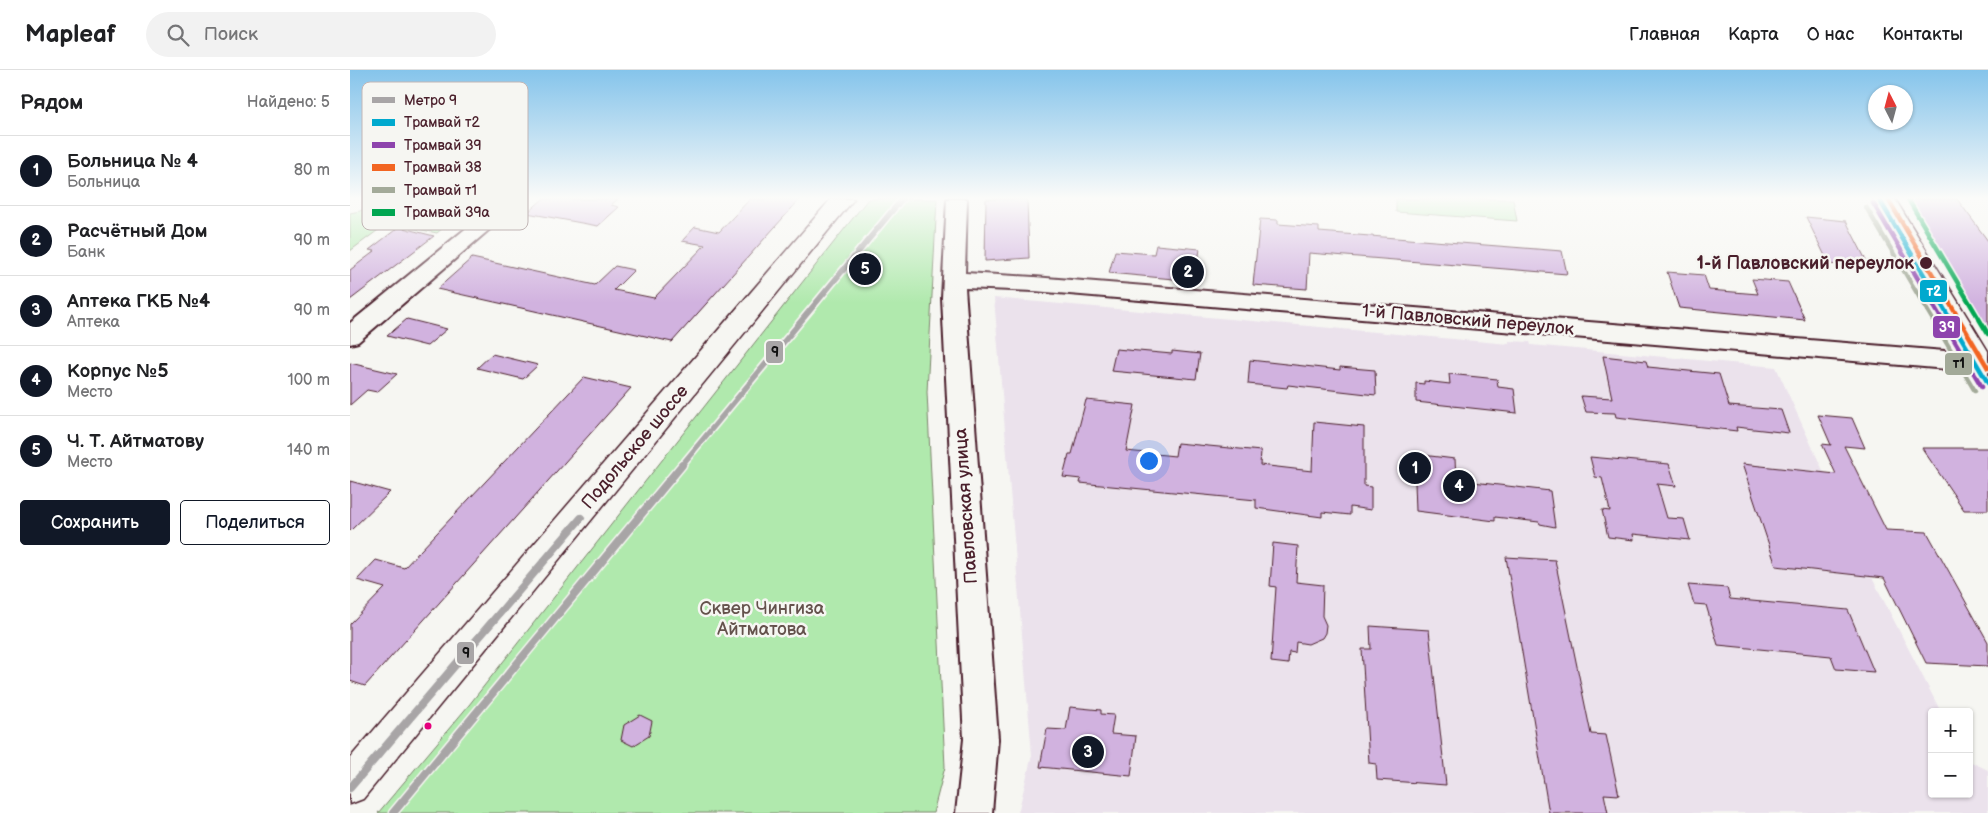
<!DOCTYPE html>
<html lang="ru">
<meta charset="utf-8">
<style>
:root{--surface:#fff;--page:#f2f2f2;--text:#202124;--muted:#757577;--line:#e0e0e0;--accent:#111827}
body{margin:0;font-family:"Balsamiq Sans",sans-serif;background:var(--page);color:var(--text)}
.controls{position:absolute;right:15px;bottom:15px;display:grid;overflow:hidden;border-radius:5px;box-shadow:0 1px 4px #0004}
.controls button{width:45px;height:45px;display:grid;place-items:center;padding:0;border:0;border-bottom:1px solid var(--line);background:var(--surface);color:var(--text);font:25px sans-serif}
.compass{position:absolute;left:1518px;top:15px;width:45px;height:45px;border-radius:50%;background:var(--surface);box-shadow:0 1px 4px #0004;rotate:354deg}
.you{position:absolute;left:798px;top:390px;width:18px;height:18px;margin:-12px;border:4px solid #fff;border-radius:50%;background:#1a73e8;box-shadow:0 0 0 8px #1a73e833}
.badge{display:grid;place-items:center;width:32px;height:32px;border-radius:50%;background:var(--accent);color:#fff;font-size:16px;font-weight:700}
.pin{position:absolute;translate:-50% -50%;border:2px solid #fff;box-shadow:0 1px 5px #0006}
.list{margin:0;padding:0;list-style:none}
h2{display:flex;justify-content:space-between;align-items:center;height:65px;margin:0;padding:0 20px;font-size:21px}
h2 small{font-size:16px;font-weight:400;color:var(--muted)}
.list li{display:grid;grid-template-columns:32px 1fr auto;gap:15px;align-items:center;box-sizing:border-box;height:70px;padding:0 20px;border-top:1px solid var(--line)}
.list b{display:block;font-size:19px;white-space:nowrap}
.list p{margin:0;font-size:16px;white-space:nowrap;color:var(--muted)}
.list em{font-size:16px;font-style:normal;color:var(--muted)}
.actions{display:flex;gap:10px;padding:15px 20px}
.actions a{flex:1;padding:11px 0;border:1px solid var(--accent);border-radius:5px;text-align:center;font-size:18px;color:var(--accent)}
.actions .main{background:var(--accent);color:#fff}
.icon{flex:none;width:28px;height:28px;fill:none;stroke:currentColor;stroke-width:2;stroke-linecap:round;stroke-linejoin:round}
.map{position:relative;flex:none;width:1638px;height:743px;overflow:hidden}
header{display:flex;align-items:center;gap:30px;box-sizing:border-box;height:70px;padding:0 25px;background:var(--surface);border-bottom:1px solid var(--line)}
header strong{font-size:24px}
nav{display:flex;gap:28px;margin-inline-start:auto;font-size:18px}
.search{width:350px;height:45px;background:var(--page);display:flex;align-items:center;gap:12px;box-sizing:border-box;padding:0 18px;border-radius:28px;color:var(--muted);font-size:19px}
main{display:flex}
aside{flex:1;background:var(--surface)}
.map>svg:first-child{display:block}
.built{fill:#ebe2ec}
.green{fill:#b0e9ad;stroke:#7d846c}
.building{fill:#d1b2df;stroke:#4a1f2b}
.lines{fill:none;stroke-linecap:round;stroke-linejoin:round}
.minor-casing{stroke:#4a1f2b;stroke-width:4}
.major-casing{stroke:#4a1f2b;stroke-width:3}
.minor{fill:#f6f6f2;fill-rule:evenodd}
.major{fill:#f6f6f2;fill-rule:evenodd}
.tram-1-casing{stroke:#f6f6f2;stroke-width:8}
.tram-2-casing{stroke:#f6f6f2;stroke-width:8}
.tram-3-casing{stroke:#f6f6f2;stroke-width:8}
.tram-4-casing{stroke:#f6f6f2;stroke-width:8}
.tram-5-casing{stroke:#f6f6f2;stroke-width:8}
.tram-1{stroke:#00a9ce;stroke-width:4.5}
.tram-2{stroke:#8e44ad;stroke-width:4.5}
.tram-3{stroke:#f26522;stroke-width:4.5}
.tram-4{stroke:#a3aa99;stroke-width:4.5}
.tram-5{stroke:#00a651;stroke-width:4.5}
.metro-1-far1-casing{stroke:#f6f6f2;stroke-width:9}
.metro-1-casing{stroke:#f6f6f2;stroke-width:11}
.metro-1-far1{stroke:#a8a5a6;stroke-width:5.5}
.metro-1{stroke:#a8a5a6;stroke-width:8}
.stop-dot{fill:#4a1f2b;stroke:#f6f6f2;stroke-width:2}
.bus-dot{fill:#e5007d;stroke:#f6f6f2;stroke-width:2}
.labels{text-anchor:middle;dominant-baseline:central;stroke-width:5;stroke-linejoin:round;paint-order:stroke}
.stop-label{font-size:18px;font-weight:bold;fill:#4a1f2b;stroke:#f6f6f2;text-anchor:end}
.street-label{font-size:18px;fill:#4a1f2b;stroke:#f6f6f2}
.park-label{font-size:18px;fill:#64524c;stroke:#f6f6f2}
.key{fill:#f6f6f2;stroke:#c2b6b6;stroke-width:1}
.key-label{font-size:14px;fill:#4a1f2b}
.line-badge{stroke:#f6f6f2;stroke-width:2}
.badge-label{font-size:14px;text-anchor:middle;font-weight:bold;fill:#fff}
.pale-badge-label{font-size:14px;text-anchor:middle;font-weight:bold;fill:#111}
</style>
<header>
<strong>Mapleaf</strong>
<div class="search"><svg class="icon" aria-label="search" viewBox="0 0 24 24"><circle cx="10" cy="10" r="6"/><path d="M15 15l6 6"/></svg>Поиск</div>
<nav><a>Главная</a><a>Карта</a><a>О нас</a><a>Контакты</a></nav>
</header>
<main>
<aside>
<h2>Рядом<small>Найдено: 5</small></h2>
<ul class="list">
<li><span class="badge">1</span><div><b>Больница № 4</b><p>Больница</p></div><em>80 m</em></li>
<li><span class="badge">2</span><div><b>Расчётный Дом</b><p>Банк</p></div><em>90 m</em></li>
<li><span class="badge">3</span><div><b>Аптека ГКБ №4</b><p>Аптека</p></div><em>90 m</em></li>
<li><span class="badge">4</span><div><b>Корпус №5</b><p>Место</p></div><em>100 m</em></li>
<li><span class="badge">5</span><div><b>Ч. Т. Айтматову</b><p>Место</p></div><em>140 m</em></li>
</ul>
<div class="actions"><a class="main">Сохранить</a><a>Поделиться</a></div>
</aside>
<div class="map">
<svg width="1638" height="743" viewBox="0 0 1638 743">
<rect width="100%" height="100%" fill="#f6f6f2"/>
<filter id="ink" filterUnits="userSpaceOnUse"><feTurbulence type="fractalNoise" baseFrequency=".02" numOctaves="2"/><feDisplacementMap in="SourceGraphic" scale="10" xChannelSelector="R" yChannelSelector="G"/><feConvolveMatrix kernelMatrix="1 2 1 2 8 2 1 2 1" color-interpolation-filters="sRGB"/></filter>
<g filter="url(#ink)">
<path class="built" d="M644 228 1159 274V271L1180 272 1181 275 1426 297 1518 500 1591 642H1582V724H1619V691L1638 700V743H668L682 685Z"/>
<path class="green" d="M518 129H587L577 322 595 697 583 743H28L119 635Z
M1046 129H1163L1167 151 1046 142Z
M36 135 28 142 47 146 0 181V143L10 141 19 136Z
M59 150 92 157 93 158 87 163 52 156Z"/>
<path class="building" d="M193 129H268L261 135 269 137 248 156 177 143Z
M400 129H450L322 272 87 219 122 188 245 215 265 196 284 200 264 220 304 228 355 175 332 171 345 157 369 162Z
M636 129H677L679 188 635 191Z
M1556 129H1607L1638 171V261Z
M1456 147 1496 151 1520 198 1479 194Z
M910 149 928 150V154L969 157V162L1212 181 1217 204 959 183 957 219 903 215Z
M49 157 84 166 0 230V200L25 181 19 180Z
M806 175 850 179 845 211 759 203 765 181 804 184Z
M1317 202 1354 205 1359 220 1408 224 1402 209 1438 212 1455 250 1329 238Z
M57 249 97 259 77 276 37 266Z
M766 279 822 284V281L850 284 846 309 761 301Z
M142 284 188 295 173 309 127 298Z
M1253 286 1296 291 1298 297 1369 304 1379 336 1431 340 1439 363 1386 357 1387 361 1266 347 1265 343 1236 342 1231 326 1262 328Z
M900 290 990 300V297L1025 300 1026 325 938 315 937 318 898 314Z
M0 293 47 304 27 322 17 320 0 335Z
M1099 304 1147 309 1148 317 1164 319 1167 343 1066 332V313L1074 314V311L1100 314Z
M234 307 281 318 15 616 0 611V554L35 518 7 510 26 490 54 498Z
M736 330 785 335 776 381 825 386 827 373 911 381 910 395 962 401 964 352 1014 357V416L1021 417V440L1000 437V445L972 442V447L906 438V430L730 413 731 409 713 407 719 384H722Z
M1468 345 1502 348 1515 378 1494 376 1536 460 1577 462 1638 572V596L1576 593 1534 508 1426 496 1392 394 1486 404 1472 374 1481 375Z
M1572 378H1638V440H1614Z
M1064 384 1105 389 1106 410 1200 421 1205 457 1190 454 1189 452 1145 447V451L1066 441Z
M1240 387 1319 394 1326 416 1307 414 1317 448 1334 449 1340 470 1283 464 1284 470 1258 467 1252 440 1260 441 1252 408 1245 407Z
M0 411 40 422 0 461Z
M923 473 948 476 946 512 973 515 972 546 976 555 975 563 972 568 958 574 946 572 945 583 939 582 938 594 921 592 926 517 920 516Z
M1156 487 1205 490 1241 664 1256 665 1269 725 1254 724 1258 743H1199Z
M1338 515 1377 518 1380 529 1498 540 1524 602 1486 599 1481 586 1368 575 1356 535 1344 534Z
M1020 556 1079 560 1096 715 1027 710 1026 694 1019 693 1012 579H1021Z
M720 637 751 640V644L764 645 761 664 786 666 781 706 690 697 697 659 716 660Z
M290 645 302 651 299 666 283 676 271 670 274 655Z"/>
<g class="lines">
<defs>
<path id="minor" d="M152 129H175L8 272 0 274V253Z
M597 129H617L615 203 684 207 1632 284 1638 286V300L1632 302 684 221 615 218 648 669 642 743H606L614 669 592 228Z"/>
<path id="major" d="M481 129H504L13 729 0 734V688Z
M1523 129H1545L1638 281V311L1629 309Z"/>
</defs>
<use href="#minor" class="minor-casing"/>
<use href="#major" class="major-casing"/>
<use href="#minor" class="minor"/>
<use href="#major" class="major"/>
<defs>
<path id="tram-1" d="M1529 129 1638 313"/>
<path id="tram-2" d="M1523 133 1632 317"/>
<path id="tram-3" d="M1538 129 1638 298"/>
<path id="tram-4" d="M1516 137 1625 321"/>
<path id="tram-5" d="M1558 129 1638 264"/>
</defs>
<use href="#tram-1" class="tram-1-casing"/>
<use href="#tram-2" class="tram-2-casing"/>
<use href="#tram-3" class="tram-3-casing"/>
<use href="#tram-4" class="tram-4-casing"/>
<use href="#tram-5" class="tram-5-casing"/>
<use href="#tram-1" class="tram-1"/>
<use href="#tram-2" class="tram-2"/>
<use href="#tram-3" class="tram-3"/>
<use href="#tram-4" class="tram-4"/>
<use href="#tram-5" class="tram-5"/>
<defs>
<path id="metro-1-far1" d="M331 396 552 129"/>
<path id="metro-1" d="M0 718 231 448
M43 743 332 395"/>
</defs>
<use href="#metro-1-far1" class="metro-1-far1-casing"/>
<use href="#metro-1" class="metro-1-casing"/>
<use href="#metro-1-far1" class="metro-1-far1"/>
<use href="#metro-1" class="metro-1"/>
</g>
</g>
<linearGradient id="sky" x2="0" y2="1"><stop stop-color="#85c4eb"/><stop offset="0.55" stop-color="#fbfbf9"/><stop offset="1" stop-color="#fbfbf9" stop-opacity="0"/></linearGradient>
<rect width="1638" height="233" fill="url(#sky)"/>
<circle class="stop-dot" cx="1576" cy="193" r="7"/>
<circle class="bus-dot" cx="78" cy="656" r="4.5"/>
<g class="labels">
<g class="stop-label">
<text x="1564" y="193">1-й Павловский переулок</text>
</g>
<g class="street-label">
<text transform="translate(1118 250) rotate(5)">1-й Павловский переулок</text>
<text transform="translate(285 377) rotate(-50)">Подольское шоссе</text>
<text transform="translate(616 436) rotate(-94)">Павловская улица</text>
</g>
<g class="park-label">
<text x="412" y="538">Сквер Чингиза<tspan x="412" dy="21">Айтматова</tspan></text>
</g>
</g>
<rect x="12" y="12" width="166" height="148" rx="8" class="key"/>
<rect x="22" y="27" width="23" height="6" fill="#a8a5a6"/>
<rect x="22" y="49" width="23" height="7" fill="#00a9ce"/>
<rect x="22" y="72" width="23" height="6" fill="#8e44ad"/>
<rect x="22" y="94" width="23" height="7" fill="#f26522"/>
<rect x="22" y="117" width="23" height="6" fill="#a3aa99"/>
<rect x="22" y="139" width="23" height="7" fill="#00a651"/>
<g class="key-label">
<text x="54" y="35">Метро 9</text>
<text x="54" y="57">Трамвай т2</text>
<text x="54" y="80">Трамвай 39</text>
<text x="54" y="102">Трамвай 38</text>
<text x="54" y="125">Трамвай т1</text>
<text x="54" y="147">Трамвай 39а</text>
</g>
<g class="line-badge">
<rect x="1569" y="209" width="29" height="24" rx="5" fill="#00a9ce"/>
<rect x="1582" y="245" width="29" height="24" rx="5" fill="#8e44ad"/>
<rect x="415" y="270" width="19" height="24" rx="5" fill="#a8a5a6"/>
<rect x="1594" y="282" width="29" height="24" rx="5" fill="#a3aa99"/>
<rect x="106" y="571" width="19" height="24" rx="5" fill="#a8a5a6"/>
</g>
<g class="badge-label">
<text x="1584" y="226">т2</text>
<text x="1597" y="262">39</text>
</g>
<g class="pale-badge-label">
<text x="425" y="287">9</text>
<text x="1609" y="298">т1</text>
<text x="116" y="588">9</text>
</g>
</svg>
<div class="controls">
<button>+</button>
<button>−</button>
</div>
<svg class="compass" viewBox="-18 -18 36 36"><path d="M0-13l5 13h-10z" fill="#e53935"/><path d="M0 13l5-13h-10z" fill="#757577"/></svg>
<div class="you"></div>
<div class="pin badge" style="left:1065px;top:398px">1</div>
<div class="pin badge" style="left:838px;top:202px">2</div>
<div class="pin badge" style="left:738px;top:682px">3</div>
<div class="pin badge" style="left:1109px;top:416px">4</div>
<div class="pin badge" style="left:515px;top:199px">5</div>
</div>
</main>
